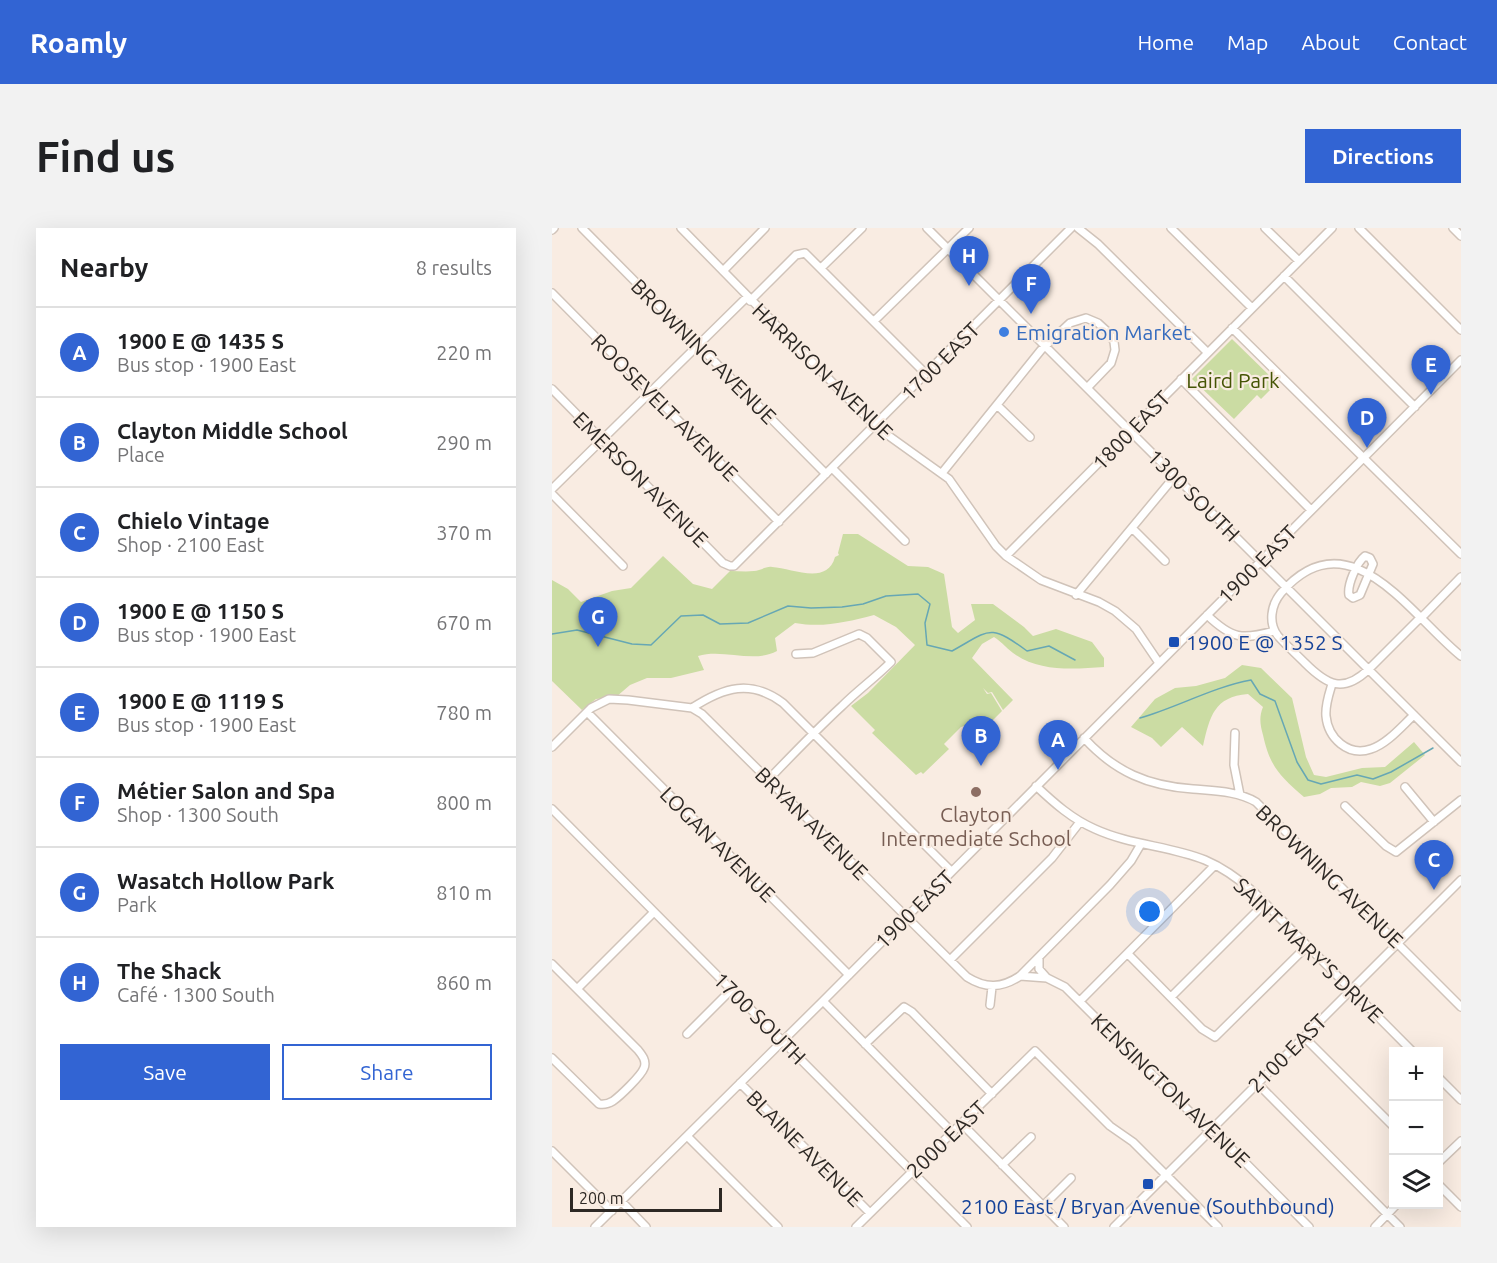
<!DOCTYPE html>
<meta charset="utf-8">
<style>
:root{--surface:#fff;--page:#f2f2f2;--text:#202124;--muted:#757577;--line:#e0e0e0;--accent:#3264d3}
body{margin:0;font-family:Ubuntu,sans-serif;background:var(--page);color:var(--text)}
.controls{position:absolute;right:18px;bottom:18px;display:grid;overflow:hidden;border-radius:0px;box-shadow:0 6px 24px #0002}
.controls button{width:54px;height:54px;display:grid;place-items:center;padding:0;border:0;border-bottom:2px solid var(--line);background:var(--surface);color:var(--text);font:30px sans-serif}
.scale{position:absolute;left:18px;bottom:15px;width:152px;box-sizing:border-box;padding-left:6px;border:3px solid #2d2824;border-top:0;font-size:16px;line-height:21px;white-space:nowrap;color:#2d2824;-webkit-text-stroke:4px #f9ece2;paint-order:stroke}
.you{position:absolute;left:598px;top:684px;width:21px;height:21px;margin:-15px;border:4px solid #fff;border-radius:50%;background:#1a73e8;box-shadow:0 0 0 9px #1a73e833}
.badge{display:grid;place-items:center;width:39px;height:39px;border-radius:50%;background:var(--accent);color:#fff;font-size:20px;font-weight:700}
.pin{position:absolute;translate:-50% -50px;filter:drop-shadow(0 2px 3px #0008)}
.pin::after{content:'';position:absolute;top:32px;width:21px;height:18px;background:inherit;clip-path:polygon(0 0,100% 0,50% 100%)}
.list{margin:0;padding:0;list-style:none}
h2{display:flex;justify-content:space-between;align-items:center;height:78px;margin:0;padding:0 24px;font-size:26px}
h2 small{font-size:20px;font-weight:400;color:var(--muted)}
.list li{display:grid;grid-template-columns:39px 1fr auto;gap:18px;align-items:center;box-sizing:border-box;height:90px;padding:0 24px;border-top:2px solid var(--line)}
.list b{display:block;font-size:22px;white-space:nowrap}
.list p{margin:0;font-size:20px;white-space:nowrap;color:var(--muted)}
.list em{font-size:20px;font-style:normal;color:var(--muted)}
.actions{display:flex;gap:12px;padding:18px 24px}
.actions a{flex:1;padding:14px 0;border:2px solid var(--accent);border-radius:0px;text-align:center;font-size:21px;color:var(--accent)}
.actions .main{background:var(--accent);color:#fff}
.icon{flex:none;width:33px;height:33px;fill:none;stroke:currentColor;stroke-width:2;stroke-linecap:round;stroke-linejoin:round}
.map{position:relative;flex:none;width:909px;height:999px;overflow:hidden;border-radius:0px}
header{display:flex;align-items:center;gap:36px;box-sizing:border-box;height:84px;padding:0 30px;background:var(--accent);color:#fff}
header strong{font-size:28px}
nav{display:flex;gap:33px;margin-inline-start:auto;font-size:21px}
.intro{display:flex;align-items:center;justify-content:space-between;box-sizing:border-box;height:144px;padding:0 36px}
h1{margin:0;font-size:42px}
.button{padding:15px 27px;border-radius:0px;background:var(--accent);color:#fff;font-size:21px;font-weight:700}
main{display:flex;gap:36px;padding:0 36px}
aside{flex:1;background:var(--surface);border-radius:0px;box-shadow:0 6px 24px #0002}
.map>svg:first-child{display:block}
.green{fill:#cbdca3}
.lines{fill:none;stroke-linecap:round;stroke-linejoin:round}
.stream{stroke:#66a7b4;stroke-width:1.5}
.minor-casing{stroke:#d0c3b9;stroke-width:10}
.minor{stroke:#fff;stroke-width:7}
.shop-dot{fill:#3f7fe0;stroke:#f9ece2;stroke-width:2}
.transit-dot{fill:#1a4fb4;stroke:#f9ece2;stroke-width:2}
.education-dot{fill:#8d6e63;stroke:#f9ece2;stroke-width:2}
.labels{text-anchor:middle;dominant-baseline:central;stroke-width:4.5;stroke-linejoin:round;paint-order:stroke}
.shop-label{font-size:21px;fill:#366cbe;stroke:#f9ece2;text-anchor:start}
.street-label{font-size:21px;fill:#2d2824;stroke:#f9ece2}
.park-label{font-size:21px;fill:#445404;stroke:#f9ece2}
.transit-label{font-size:21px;fill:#164399;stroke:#f9ece2;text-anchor:start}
.education-label{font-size:21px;fill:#785e54;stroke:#f9ece2}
</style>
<header>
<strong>Roamly</strong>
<nav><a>Home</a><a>Map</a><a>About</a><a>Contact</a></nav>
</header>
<div class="intro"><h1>Find us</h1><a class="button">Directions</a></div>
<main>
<aside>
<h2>Nearby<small>8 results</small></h2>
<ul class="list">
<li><span class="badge">A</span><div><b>1900 E @ 1435 S</b><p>Bus stop · 1900 East</p></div><em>220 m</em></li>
<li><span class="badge">B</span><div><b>Clayton Middle School</b><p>Place</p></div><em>290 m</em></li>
<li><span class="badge">C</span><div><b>Chielo Vintage</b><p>Shop · 2100 East</p></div><em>370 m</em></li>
<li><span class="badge">D</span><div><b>1900 E @ 1150 S</b><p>Bus stop · 1900 East</p></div><em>670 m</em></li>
<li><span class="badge">E</span><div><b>1900 E @ 1119 S</b><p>Bus stop · 1900 East</p></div><em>780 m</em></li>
<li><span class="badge">F</span><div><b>Métier Salon and Spa</b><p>Shop · 1300 South</p></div><em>800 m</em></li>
<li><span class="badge">G</span><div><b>Wasatch Hollow Park</b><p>Park</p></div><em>810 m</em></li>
<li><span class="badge">H</span><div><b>The Shack</b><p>Café · 1300 South</p></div><em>860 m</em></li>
</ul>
<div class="actions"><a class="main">Save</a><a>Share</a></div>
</aside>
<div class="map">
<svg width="909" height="999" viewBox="0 0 909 999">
<rect width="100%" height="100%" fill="#f9ece2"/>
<path class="green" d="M680 111 725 155 709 171 705 167 682 191 640 151Z
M291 306H306L356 338 376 339 392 346 400 399 406 405 423 392 419 376H441L472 399 481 408 504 401 540 414 552 430V439C523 441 489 444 464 427 456 422 450 414 442 409L430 416 420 430 461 472 451 482 440 464 436 465 431 460 435 466 439 465 450 483 435 498H419L415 501 412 498 409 499 392 516 397 521 371 546 369 544 364 547 320 505 323 502 299 478 316 465 363 417 344 399 322 387C295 394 271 400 243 395L223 410 225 423C201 436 171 420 146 428L152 442 119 450H95L78 457 64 469 44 471 30 482 0 453V352L16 361 29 374 60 363 79 360 111 328 141 356 160 361 178 343C186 343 194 344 202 343 208 343 214 338 220 339 240 340 275 358 283 329L287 327 286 325Z
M690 437 709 440 740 470 754 529 762 547 774 549 810 540 833 539 862 514 873 527 838 555 828 558 809 554 800 559 779 560 768 566 752 569C728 548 718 539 711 507 708 496 707 489 711 479L696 466C662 469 658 488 651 518L630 499 609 519 600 510 579 499 603 471 623 460 644 458 673 450Z"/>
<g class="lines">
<path class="stream" d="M0 406 25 402 80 416 99 417 129 388 151 387 168 396 196 395 236 378 259 380 290 379 311 376 334 368 366 366 378 376 373 395 375 417 400 423C438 402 437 395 475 423L497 418 523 432
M588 490C626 479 661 459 699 452L708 466 723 473 745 534 756 552 769 556 805 547 821 551 839 544 881 520"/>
<defs>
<path id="minor" d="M30 0 274 246
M129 0 323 198 397 251 444 318 454 328 489 352 547 374 563 383 584 401 607 435
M375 0 909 534
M526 0 546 16 655 124
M619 0 700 80
M713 0 747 33
M807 0 909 102
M901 0 909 8
M0 2 2 0
M269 40 310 0
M171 43 213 0
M732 48 863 179
M0 65 227 294
M198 73 244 27 253 25 374 146
M322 93 417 0
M680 100 909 326
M629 151 759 282
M0 161 171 335 178 338H182L519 0
M445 177 478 209
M280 240 353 313
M390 245 489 122 518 95 534 90 546 95 558 106 562 114 563 122 559 135 535 160
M0 261 195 69
M0 266 71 338
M580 300 613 333
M454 328 780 0
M813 328 818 330 821 336 808 367 801 370 797 367C795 357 805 334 813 328Z
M909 349 873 386 865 393 817 441C791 466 775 457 753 435 744 426 734 417 726 408 716 395 719 377 729 365 797 286 859 388 909 428
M524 367 623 248
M655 387C680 411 690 412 722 403
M780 456C777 466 773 477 774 488 776 510 796 529 819 521 835 516 850 498 862 487
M140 480C172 459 199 451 231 475L399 643
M35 484 297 747
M683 505 682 537 688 567
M532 510C563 544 596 558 641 561 663 563 685 563 704 574L909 779
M0 519 39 480 57 471 76 472 140 480 150 486 415 749C434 761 450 760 468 748L558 657 579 633 589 616
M216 552C240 527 264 502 290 478 306 462 323 450 339 434L315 410 307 406 261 425 244 426
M484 558C502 575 520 591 543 601 578 617 618 618 653 632 672 640 688 652 703 665L861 824
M853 559 882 594
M793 578 834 618 844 624 909 572
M0 581 415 999
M576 726 650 801 663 809 755 718
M487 729V741L495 750
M398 732 500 630 528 594
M0 736 86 822C90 827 95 833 92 840 89 848 68 868 61 873 56 876 52 877 47 876L0 830
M468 748 495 750 513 759 653 899 665 906 757 999
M25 761 102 684
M619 769 713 675
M271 773 401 905
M528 773 663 637
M438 777 440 759
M135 806 180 761
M752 809 842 899
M313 816 352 779 360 784 440 866
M886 849 909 872
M188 855 318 985
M705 855 848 999
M410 896 512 999
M135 908 226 999
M0 923 60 983
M886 935 909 913
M450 937 479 909
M886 956 909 979
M69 973 94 999
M491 978 519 950
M43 999 271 773 909 132
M304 999 483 823 558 898 581 914 666 999
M562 999 909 652
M823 999 845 976"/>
</defs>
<use href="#minor" class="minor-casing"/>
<use href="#minor" class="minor"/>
</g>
<circle class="shop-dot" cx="452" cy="104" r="6"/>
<g class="transit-dot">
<rect x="616" y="408" width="12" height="12" rx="3"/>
<rect x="590" y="950" width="12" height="12" rx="3"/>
</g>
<circle class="education-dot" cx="424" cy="564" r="6"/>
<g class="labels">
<g class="shop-label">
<text x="464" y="104">Emigration Market</text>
</g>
<g class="street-label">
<text transform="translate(152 123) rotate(45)">BROWNING AVENUE</text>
<text transform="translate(388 133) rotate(-45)">1700 EAST</text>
<text transform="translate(271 143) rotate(44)">HARRISON AVENUE</text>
<text transform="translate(113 179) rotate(45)">ROOSEVELT AVENUE</text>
<text transform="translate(579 202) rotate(-46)">1800 EAST</text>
<text transform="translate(89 251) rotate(45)">EMERSON AVENUE</text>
<text transform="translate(642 267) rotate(45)">1300 SOUTH</text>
<text transform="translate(705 336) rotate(-45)">1900 EAST</text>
<text transform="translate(260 595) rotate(45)">BRYAN AVENUE</text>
<text transform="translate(166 616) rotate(45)">LOGAN AVENUE</text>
<text transform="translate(778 648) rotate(44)">BROWNING AVENUE</text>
<text transform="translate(362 681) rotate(-45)">1900 EAST</text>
<text transform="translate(757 722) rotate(44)">SAINT MARY'S DRIVE</text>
<text transform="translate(208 790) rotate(45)">1700 SOUTH</text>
<text transform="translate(735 825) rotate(-45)">2100 EAST</text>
<text transform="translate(619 862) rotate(44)">KENSINGTON AVENUE</text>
<text transform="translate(394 911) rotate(-44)">2000 EAST</text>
<text transform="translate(253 920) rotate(45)">BLAINE AVENUE</text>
</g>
<g class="park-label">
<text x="681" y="152">Laird Park</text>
</g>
<g class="transit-label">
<text x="634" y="414">1900 E @ 1352 S</text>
<text x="596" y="978" text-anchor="middle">2100 East / Bryan Avenue (Southbound)</text>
</g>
<g class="education-label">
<text x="424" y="586">Clayton<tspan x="424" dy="24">Intermediate School</tspan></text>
</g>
</g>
</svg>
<div class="controls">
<button>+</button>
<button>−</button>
<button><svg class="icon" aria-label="layers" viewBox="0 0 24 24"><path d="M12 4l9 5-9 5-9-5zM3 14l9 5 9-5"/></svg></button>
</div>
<div class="scale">200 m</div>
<div class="you"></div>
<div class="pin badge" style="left:506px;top:542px">A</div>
<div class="pin badge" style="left:429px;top:538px">B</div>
<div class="pin badge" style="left:882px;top:662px">C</div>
<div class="pin badge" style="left:815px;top:220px">D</div>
<div class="pin badge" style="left:879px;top:167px">E</div>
<div class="pin badge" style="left:479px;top:86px">F</div>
<div class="pin badge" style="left:46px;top:419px">G</div>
<div class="pin badge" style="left:417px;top:58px">H</div>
</div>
</main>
